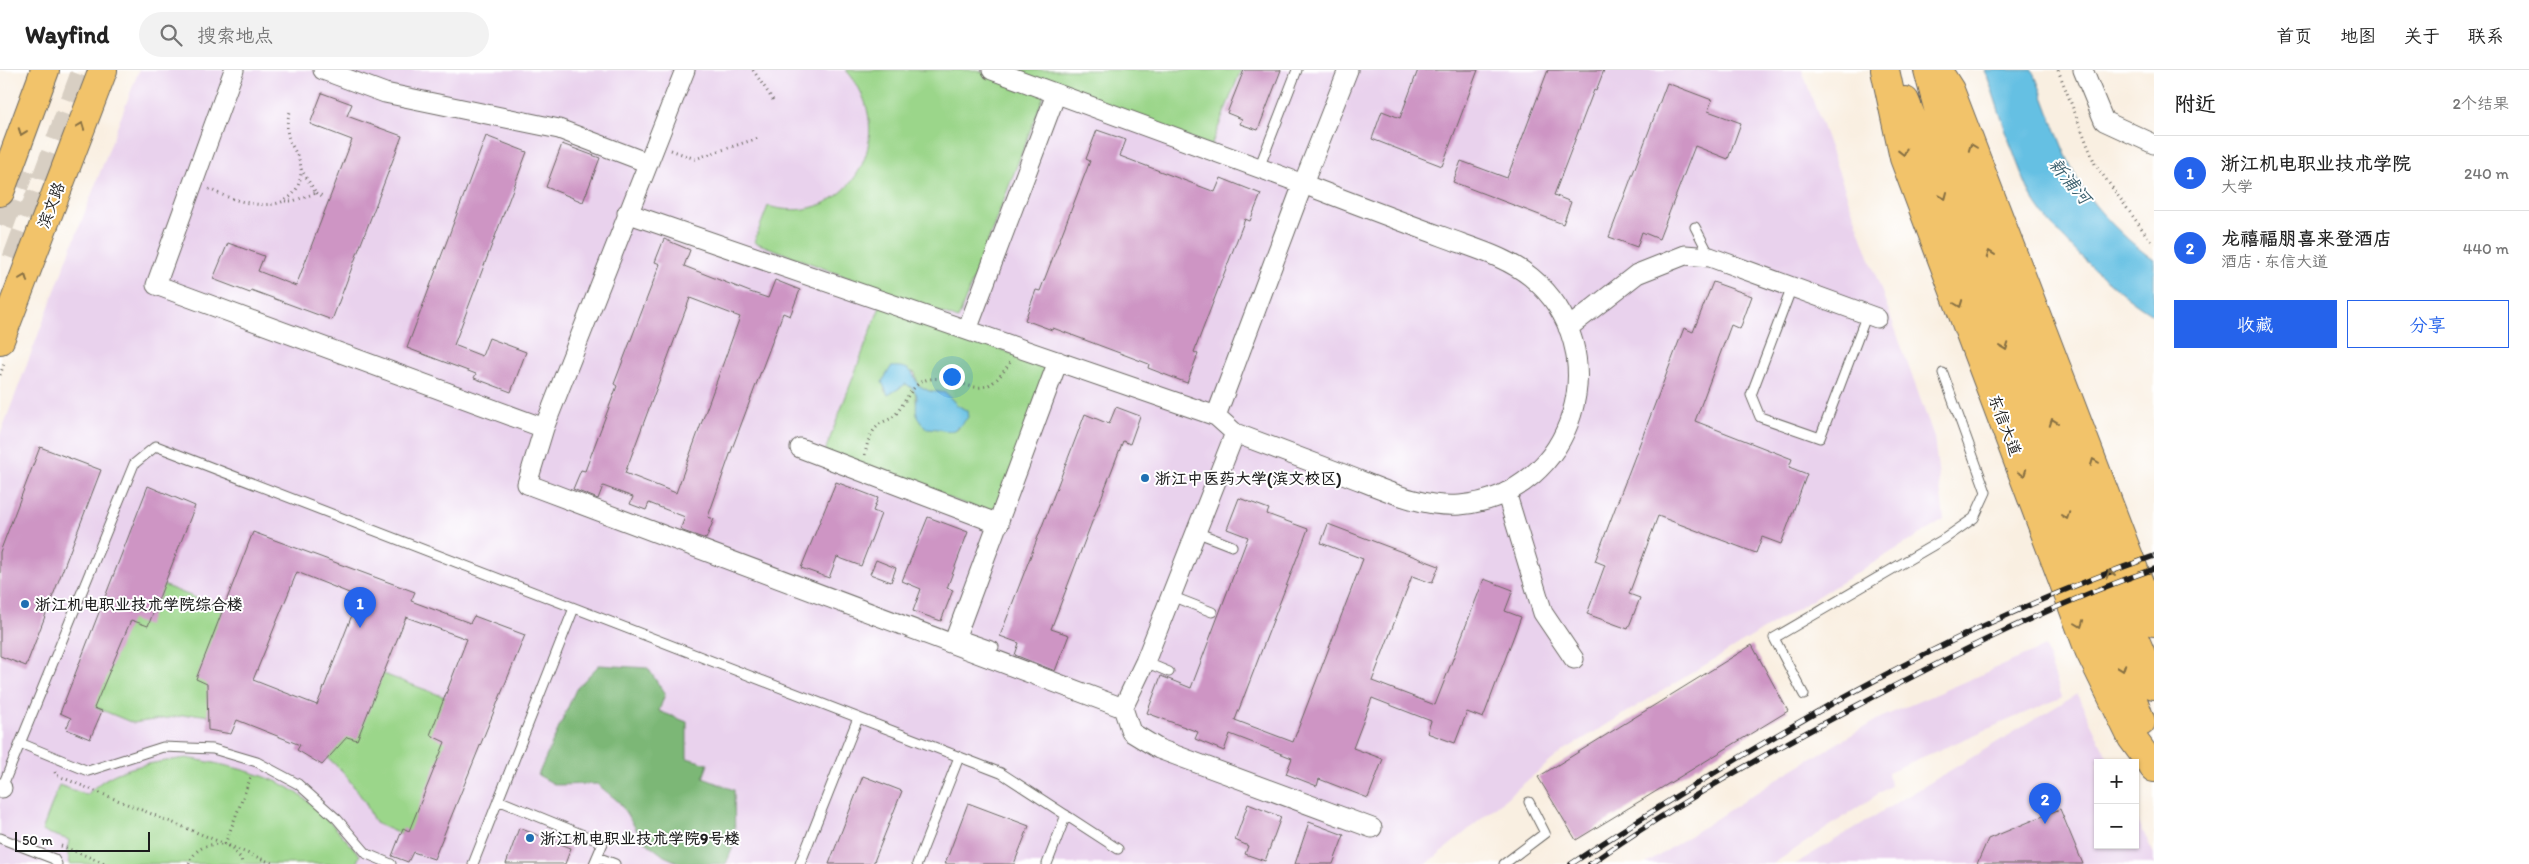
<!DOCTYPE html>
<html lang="zh">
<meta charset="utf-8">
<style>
:root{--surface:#fff;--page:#f2f2f2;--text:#222;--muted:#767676;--line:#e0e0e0;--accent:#2563eb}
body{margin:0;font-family:Itim,"LXGW WenKai TC",sans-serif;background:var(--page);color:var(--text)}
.controls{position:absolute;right:15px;bottom:15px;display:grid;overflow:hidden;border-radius:0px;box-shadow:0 1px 4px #0004}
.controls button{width:45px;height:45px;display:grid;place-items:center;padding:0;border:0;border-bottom:1px solid var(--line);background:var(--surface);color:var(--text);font:25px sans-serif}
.scale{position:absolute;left:15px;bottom:12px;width:135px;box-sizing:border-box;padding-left:5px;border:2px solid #1c1c1c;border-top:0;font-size:14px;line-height:18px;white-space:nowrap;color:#1c1c1c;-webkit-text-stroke:4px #fff;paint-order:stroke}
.you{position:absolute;left:951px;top:306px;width:18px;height:18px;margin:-12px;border:4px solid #fff;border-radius:50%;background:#1a73e8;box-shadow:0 0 0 8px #1a73e833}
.badge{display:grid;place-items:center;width:32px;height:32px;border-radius:50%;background:var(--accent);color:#fff;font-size:16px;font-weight:700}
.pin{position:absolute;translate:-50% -41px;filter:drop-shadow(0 1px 2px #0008)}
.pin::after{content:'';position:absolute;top:26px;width:18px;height:15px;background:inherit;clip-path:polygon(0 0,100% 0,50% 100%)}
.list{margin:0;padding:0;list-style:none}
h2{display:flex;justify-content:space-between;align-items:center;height:65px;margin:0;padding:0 20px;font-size:21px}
h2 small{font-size:16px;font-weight:400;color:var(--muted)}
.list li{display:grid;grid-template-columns:32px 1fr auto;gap:15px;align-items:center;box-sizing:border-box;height:75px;padding:0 20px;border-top:1px solid var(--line)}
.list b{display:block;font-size:19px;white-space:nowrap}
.list p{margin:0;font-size:16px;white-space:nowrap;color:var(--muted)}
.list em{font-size:16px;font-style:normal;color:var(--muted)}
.actions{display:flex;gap:10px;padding:15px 20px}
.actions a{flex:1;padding:11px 0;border:1px solid var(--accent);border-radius:0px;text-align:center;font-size:18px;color:var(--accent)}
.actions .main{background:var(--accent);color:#fff}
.icon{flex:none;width:28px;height:28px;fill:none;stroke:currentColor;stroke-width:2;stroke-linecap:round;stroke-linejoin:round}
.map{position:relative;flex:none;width:2154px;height:794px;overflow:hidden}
header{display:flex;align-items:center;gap:30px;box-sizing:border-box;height:70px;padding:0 25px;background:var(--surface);border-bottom:1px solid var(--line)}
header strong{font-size:24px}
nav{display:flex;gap:28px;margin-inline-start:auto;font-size:18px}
.search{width:350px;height:45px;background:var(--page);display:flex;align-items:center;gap:12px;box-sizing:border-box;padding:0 18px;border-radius:28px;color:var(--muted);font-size:19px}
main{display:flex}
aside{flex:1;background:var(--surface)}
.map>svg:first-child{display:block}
.built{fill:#e9d2ed}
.green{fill:#9bd68a;stroke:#5c7953;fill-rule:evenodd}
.forest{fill:#7cb776;stroke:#4c6a49}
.water{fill:#65c0e3;stroke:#406e80}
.building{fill:#ce95c4;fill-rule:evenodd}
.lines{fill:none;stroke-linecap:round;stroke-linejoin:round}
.trunk-tunnel{stroke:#d8cfc3;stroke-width:28;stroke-dasharray:28 14;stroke-linecap:butt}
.service-casing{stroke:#696661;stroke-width:11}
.minor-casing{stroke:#696661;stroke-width:21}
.primary-casing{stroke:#696661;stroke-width:30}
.path{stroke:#696661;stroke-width:3;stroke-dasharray:1 4;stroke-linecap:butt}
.service{stroke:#fff;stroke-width:9}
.minor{stroke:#fff;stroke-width:19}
.primary{stroke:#f2c36a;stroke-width:28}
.rail-casing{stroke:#1c1c1c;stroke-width:5.5}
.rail{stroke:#fff;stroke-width:4;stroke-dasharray:11;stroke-linecap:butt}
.oneway{stroke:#877043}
.poi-dot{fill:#1f6fb2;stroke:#fff;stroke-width:2}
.labels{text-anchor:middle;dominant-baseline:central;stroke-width:4;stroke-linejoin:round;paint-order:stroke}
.street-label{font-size:16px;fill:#1c1c1c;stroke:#fff}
.poi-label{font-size:16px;font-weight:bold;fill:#1c1c1c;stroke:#fff;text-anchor:start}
.water-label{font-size:18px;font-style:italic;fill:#395e6c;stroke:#fff}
</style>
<header>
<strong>Wayfind</strong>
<div class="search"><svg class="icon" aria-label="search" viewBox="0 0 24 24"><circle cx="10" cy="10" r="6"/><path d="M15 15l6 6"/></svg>搜索地点</div>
<nav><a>首页</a><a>地图</a><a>关于</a><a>联系</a></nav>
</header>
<main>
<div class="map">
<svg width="2154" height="794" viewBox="0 0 2154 794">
<rect width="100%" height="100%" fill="#fff"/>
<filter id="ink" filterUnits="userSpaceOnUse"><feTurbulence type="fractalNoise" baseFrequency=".02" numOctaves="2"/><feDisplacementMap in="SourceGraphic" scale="10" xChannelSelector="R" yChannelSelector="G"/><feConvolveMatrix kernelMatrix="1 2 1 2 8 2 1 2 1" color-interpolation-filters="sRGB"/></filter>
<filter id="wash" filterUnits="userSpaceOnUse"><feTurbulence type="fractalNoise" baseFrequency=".0096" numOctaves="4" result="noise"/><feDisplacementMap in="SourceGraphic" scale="20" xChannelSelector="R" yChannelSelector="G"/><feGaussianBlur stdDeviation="1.12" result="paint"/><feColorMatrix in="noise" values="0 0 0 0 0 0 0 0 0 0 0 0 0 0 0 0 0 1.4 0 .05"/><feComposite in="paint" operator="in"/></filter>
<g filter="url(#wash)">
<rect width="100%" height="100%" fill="#f9efe1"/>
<path class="built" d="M139 0H1802L1934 367 1944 450 1563 681 1427 794H0V365Z
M2045 577 2062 627 1888 702 1890 716 1773 794H1646L1785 704 1880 648Z
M2077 624 2110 693H2098V775H2135V745L2154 784V794H1795Z"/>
<path class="green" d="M846 0H977L1044 25 958 249 754 172 768 136C849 160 903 64 846 0Z
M1011 0H1241L1211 76Z
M881 234 1050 298 994 445 825 381ZM899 297 915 303 918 315 929 321 946 323 956 334 967 341 958 359C948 362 940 357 930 358 926 352 919 344 917 337 914 324 920 323 906 314L888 325 884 319Z
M143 507 253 551 217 647 195 644 133 653 85 633Z
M362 596 469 636 418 772 375 753 365 732 344 703 321 681Z
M186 688C217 693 257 701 286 716 315 732 338 761 360 785L356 794H70L67 780 69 770 42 761 59 715 87 725C112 696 149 694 186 688Z"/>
<path class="forest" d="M599 595 648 598 665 624 659 641 687 652V688L708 694 703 708 734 720 735 772 726 794H682L664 786 643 770 619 732 597 714 556 715 538 705 576 619Z"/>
<path class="water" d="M1985 0H2033C2047 35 2059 73 2076 107 2090 135 2128 172 2154 190V245C2117 224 2045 158 2028 119 2011 81 1999 39 1985 0Z
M891 297C909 296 912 300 918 315L929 321 946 323 956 334 967 341 968 347C951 369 949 358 925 358 923 354 919 349 917 345 914 329 923 324 906 314L888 325 882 312Z"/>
<g id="blocks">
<path class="building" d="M1244 0H1281L1258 60 1240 54 1242 49 1227 43Z
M1418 0H1478L1442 96 1372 69 1382 41 1400 48Z
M1548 0H1604L1596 21 1594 20 1554 125 1571 132 1563 154 1453 112 1461 91 1507 108Z
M1667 13 1712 30 1708 41 1741 53 1728 89 1695 76 1659 169 1642 162 1637 177 1609 167Z
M322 23 352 34 347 46 402 66 332 250 251 220 250 223 213 209 228 173 264 186 258 201 296 216 352 70 310 54Z
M1097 60 1126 70 1120 86 1215 122 1221 108 1261 124 1250 151 1245 149 1194 282 1198 284 1187 313 1148 298 1149 294 1053 258 1052 260 1025 250 1036 220 1040 221 1090 91 1086 89Z
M486 66 527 82 454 275 482 286 489 268 526 282 511 322 474 308 476 304 407 278Z
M562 74 600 88 583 132 546 117Z
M664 169 690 180 684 196 750 222 768 228 775 210 800 220 790 246 783 243 733 376 708 447 714 449 706 469 680 460 685 447 649 433 646 440 630 434 633 427 603 416 598 429 573 419 581 400 585 401 617 316 614 314 660 194 655 192ZM690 228 740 247 676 423 625 403Z
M1713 212 1752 226 1740 259 1731 255 1695 351 1792 389 1789 397 1807 404 1781 474 1762 467 1756 483 1658 446 1629 524 1640 528 1628 559 1587 544 1605 495 1595 491 1684 258 1693 262Z
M1116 337 1140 346 1130 374 1123 371 1051 559 1069 565 1055 601 1015 585 1019 573 1000 566 1085 344 1109 354Z
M40 377 101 400 26 596 0 586V482Z
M836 412 878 428 873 441 881 444 861 496 837 487 829 508 801 498Z
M148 416 195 436 148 556 131 550 94 638 102 641 90 669 66 659 71 648 60 643Z
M1239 428 1269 439 1267 444 1308 459 1235 650 1293 672 1363 489 1321 473 1328 454 1439 496 1432 513 1412 506 1372 611 1435 635 1484 509 1513 520 1505 541 1521 547 1483 648 1467 642 1455 673 1427 663 1431 651 1372 628 1353 678 1383 689 1368 728 1319 709 1317 716 1286 704 1292 688 1230 664 1224 681 1195 669 1198 662 1147 643 1161 606 1191 618 1248 467 1227 459Z
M928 447 968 462 947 518 953 520 941 551 913 541 921 519 902 511Z
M253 462 415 522 411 531 470 553 474 546 525 565 434 789 413 782 408 792 392 786 403 758 409 761 445 672 430 665 467 569 406 547 357 670 347 667 322 695 297 680 300 675 237 650 231 664 208 660 207 614 196 609ZM297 502 359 527 317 635 253 610Z
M876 490 896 498 891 512 870 504Z
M1752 575 1788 641 1576 770 1538 707Z
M863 706 902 721 873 794H829Z
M968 733 1029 756 1014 794H945Z
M1248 734 1281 747 1265 791 1245 784 1248 776 1235 770Z
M2060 739 2083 794H1977L1988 769Z
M1309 752 1344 765 1333 794H1295Z
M519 758 571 778 565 794H506Z"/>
</g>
</g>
<g filter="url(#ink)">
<use href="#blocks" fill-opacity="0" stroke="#696661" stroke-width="1"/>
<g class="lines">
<path class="trunk-tunnel" d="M0 155 21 98
M16 190 86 0"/>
<defs>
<path id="service" d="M1259 98 1297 0
M1695 157 1710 186
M1792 217 1751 325 1760 347 1820 368 1867 244
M1196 462 1232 476
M1171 526 1212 542
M957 564 994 577
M1145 592 1169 602
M1804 625 1774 568 1944 469 1974 448 1986 422 1943 303
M20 673 88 701 163 677 213 679 257 692 298 714 337 749 367 784 391 794
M1 720 134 394 156 376 1001 703 1118 779
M498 730 603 773 594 794
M0 768 54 789 57 794
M597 787 615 794
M473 794 574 538
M800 794 858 648
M917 794 959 687
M1047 794 1066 745
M1504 794 1545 763 1529 732"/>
<path id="minor" d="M234 0 156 215 544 358 685 0
M323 0 385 23 559 59 648 93
M2083 0 2104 51 2154 74
M627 143 1216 346 1303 114 992 0
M1568 258 1637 204 1685 185 1710 187 1877 248
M967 260 1056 24
M544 358 527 414 1123 638 1145 592 1235 363 1216 346
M1235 363C1272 377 1309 391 1346 405 1383 419 1420 438 1460 435 1576 425 1618 279 1531 207 1507 187 1473 178 1444 167 1397 150 1350 132 1303 114L1348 0
M800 378 999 454
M1506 422 1543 543 1574 589
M953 574 1058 291
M1123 638 1131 662 1159 679 1372 758
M0 718H2"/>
<path id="primary" d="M1885 0 1904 88 2089 580 2132 668 2154 698
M1928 0 1943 57 2130 558 2154 615
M1943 9 1950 20 2154 552
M1905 31 1998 260 2141 652
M0 122 45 0
M0 270 103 0"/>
</defs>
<use href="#service" class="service-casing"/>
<use href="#minor" class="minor-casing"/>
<use href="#primary" class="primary-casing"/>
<path class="path" d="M753 0 773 30
M2058 0 2095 94 2150 170 2154 172
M671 80 695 89 758 68
M209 119C237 133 296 152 301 103 303 81 279 73 290 42
M316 123 325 127
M285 131H293L316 123 301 99
M0 305 5 291
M865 385C867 373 870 362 880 354 883 351 889 350 893 347 905 336 911 311 930 309 965 304 981 340 1010 292
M55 702 56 705 274 794
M225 774 252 704
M61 776 107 794
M228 776 241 788 242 794
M189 794C195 778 206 774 222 774"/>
<use href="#service" class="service"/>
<use href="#minor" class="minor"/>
<use href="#primary" class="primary"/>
<defs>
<path id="rail" d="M1571 794C1755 673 1945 559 2154 486
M1590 794C1681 730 1781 675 1879 624 1969 577 2058 532 2154 499"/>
</defs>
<use href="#rail" class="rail-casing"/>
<use href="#rail" class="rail"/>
</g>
<defs><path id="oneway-chevron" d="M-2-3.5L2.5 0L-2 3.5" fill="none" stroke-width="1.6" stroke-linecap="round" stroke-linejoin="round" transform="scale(1.25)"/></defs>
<g class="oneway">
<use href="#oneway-chevron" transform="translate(81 56) rotate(-69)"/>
<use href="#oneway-chevron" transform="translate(22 62) rotate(110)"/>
<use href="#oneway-chevron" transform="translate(1972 77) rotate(-111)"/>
<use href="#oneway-chevron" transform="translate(1903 82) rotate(76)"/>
<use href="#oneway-chevron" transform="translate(1944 126) rotate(67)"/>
<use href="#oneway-chevron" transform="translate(1990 184) rotate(-110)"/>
<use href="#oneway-chevron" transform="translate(24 208) rotate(-69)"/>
<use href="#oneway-chevron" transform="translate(1959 234) rotate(69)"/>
<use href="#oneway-chevron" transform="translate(2005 277) rotate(70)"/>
<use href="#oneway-chevron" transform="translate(2053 352) rotate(-110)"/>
<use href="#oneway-chevron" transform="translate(2094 392) rotate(-111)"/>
<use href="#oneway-chevron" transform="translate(2023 403) rotate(69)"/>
<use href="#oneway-chevron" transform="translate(2066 446) rotate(70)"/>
<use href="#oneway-chevron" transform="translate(2110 504) rotate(-110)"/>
<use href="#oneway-chevron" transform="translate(2080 554) rotate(69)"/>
<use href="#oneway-chevron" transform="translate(2122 598) rotate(70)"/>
</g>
</g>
<g class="poi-dot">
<circle cx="1145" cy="408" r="5"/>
<circle cx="25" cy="534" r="5"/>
<circle cx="530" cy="768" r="5"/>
</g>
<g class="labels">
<g class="street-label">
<text transform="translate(51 135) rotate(-69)">滨文路</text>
<text transform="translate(2005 355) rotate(69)">东信大道</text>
</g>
<g class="poi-label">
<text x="1155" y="408">浙江中医药大学(滨文校区)</text>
<text x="35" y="534">浙江机电职业技术学院综合楼</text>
<text x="540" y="768">浙江机电职业技术学院9号楼</text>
</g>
<g class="water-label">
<text transform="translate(2070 111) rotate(50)">新浦河</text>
</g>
</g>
</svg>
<div class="controls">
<button>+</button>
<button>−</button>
</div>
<div class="scale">50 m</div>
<div class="you"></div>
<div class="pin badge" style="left:360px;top:558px">1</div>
<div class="pin badge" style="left:2045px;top:754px">2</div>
</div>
<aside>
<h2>附近<small>2个结果</small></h2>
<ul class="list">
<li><span class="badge">1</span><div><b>浙江机电职业技术学院</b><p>大学</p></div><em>240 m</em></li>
<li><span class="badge">2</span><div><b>龙禧福朋喜来登酒店</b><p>酒店 · 东信大道</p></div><em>440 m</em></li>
</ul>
<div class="actions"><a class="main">收藏</a><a>分享</a></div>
</aside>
</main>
